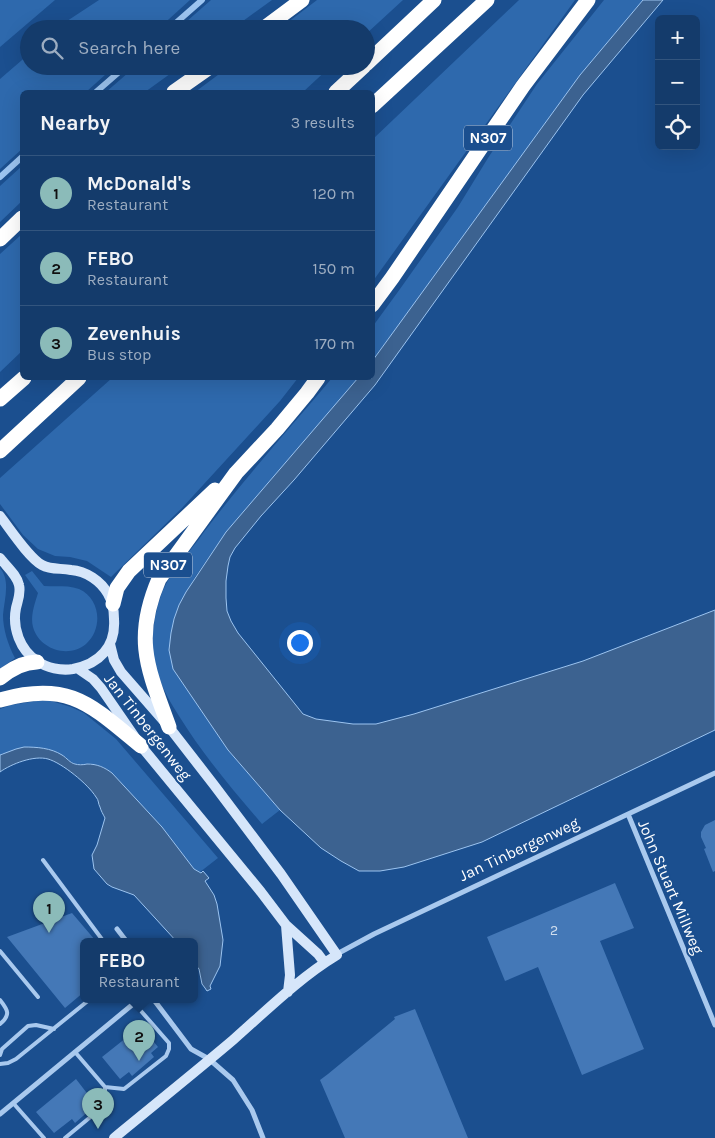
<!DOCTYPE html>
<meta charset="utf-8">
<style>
:root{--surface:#143b6b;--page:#214673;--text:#f1f3f6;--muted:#9dadc1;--line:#33557e;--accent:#8bbbb9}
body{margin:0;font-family:Karla,sans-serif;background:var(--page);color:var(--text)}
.controls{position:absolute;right:15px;top:15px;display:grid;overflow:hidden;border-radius:8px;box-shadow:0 5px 20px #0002}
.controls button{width:45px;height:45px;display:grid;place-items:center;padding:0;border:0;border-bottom:1px solid var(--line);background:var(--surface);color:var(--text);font:25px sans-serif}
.you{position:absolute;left:299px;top:642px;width:18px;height:18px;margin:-12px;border:4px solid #fff;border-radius:50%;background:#1a73e8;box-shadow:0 0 0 8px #1a73e833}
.badge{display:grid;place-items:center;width:32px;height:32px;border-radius:50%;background:var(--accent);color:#111;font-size:16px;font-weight:700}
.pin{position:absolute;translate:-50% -41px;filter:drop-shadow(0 1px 2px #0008)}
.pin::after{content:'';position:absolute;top:26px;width:18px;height:15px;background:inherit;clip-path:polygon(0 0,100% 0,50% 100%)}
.popup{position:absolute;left:80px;top:938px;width:118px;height:65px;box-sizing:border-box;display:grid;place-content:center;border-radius:8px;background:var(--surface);filter:drop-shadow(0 1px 4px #0005);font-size:16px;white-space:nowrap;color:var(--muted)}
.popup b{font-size:19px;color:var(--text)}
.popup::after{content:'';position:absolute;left:50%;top:100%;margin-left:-10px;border:10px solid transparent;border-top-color:var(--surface)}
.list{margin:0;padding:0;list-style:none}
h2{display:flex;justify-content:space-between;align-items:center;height:65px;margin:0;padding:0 20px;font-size:21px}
h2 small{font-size:16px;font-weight:400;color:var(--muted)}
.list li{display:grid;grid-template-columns:32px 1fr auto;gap:15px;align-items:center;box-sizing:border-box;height:75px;padding:0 20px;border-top:1px solid var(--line)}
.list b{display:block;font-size:19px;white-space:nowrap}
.list p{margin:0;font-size:16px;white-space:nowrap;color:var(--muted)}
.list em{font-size:16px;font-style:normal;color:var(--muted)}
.icon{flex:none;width:28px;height:28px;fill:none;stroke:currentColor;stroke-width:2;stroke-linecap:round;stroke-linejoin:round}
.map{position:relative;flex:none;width:715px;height:1138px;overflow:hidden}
.search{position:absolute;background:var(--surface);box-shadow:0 5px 20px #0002;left:20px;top:20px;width:355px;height:55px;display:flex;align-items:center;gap:12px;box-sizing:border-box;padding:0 18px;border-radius:28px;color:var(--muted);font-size:19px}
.panel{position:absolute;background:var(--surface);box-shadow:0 5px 20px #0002;left:20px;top:90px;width:355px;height:290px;border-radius:8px}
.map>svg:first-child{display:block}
.green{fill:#2e69ad}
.water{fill:#3c6290;stroke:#9cc4f0}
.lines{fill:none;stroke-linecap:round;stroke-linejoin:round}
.stream{stroke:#9cc4f0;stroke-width:6}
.building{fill:#4478b7}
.lane{stroke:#a9c9ee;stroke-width:4}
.street{stroke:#a9c9ee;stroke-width:5}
.secondary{stroke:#d6e6fa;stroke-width:10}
.highway{stroke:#fff;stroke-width:15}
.labels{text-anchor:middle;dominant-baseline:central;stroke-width:4;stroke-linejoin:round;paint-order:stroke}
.number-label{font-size:14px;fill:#d0dded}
.shield{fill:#1b4f8f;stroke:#bbcadd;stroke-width:1}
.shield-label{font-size:15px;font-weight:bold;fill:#fff}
.street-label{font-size:16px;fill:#fff;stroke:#1b4f8f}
</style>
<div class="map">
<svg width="715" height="1138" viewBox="0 0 715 1138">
<rect width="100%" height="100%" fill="#1b4f8f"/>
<path class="green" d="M0 0H55L0 47Z
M99 0H190L158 29H57L64 23Z
M211 0H272L232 29H178Z
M317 0H403L366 34V29H279Z
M519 0H575L373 281V139Z
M604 0H643L580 75 373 360V326L400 289 458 207 488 158 537 84Z
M29 54V66H115L86 92H22V149L0 169V79Z
M136 66H181L145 92H106Z
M230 66H331L303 92H195Z
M22 166V201L0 222V186Z
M22 234V351L0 372V254Z
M112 378H298L280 401 182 508 111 577 87 561 70 557 55 556 38 549 23 535 0 504V478Z
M332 378H358L226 532 195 577 179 605 174 619 171 633V661L173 669 228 750 280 810 262 824C233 790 203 755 179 716 168 699 159 682 154 661 150 638 155 605 166 584 175 567 193 548 204 532 244 479 289 429 332 378Z
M0 568C11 581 4 600 3 615 3 629 8 645 15 658L0 669Z
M32 571 44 586C56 587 68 585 79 589 101 599 103 629 86 644 68 659 39 649 33 627 30 616 35 603 38 593L25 575Z
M36 701H51L71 707 84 713 116 739 218 858 200 872 194 869 162 827 112 773C106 768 100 765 93 764 80 763 76 768 65 757L3 753 0 755V709L11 705Z"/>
<path class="water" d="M643 0H663L583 95 375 385 294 480 261 516 235 548 230 557 228 566 226 581V598L227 611 231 621 238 633 303 714 316 719 353 724H376L414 714 583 661 715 610V730L482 842 404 867 380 871H359L341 861 321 848 280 810 228 750 173 669 169 650 171 633 174 619 179 605 186 592 226 532 358 378H372L373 360 580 75Z
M24 747C37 747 51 748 62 755 67 758 70 763 75 764 78 765 83 765 87 764 97 764 104 767 112 773L162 827 194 869 201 873 203 871 209 878 205 881 214 895 217 904 223 940 220 966 210 986 211 989 207 991 205 988 202 984 199 969 194 963V942H177L134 895 112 887 107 884 94 869 92 855 97 845 105 818C103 814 101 811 100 807 98 804 99 800 96 797 88 784 62 763 48 759 34 755 11 764 0 772V755L16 749Z"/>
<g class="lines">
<path class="stream" d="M169 29 202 0
M96 92 126 66
M0 177 22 157"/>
</g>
<path class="building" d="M715 820V871L713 872 704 849 706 848 701 837V832L705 825Z
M615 883 634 928 600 941 644 1049 582 1075 538 967 505 981 487 937Z
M72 913 95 940 93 942H84V992L65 1008 7 937Z
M415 1009 468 1138H345L320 1080 328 1074 395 1019 394 1017Z
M141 1026 158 1047 151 1053 154 1057 132 1076 129 1072 120 1079 102 1057Z
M76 1079 93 1101 88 1105 91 1109 75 1123 72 1119 54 1133 36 1112Z"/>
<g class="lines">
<path class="lane" d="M43 860 104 942
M0 951 38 997
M0 1000C8 1010 11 1015 0 1024
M75 1052 105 1087 124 1089 166 1056 169 1049V1043L134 1003
M0 1055 2 1049 28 1026 36 1025 54 1029
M0 1064 8 1063 16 1059 89 1000
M14 1104 44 1138
M65 1138 105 1105V1087"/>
<path class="street" d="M628 814 715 1025
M117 929 127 942
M337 954 374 934 715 773
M154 1000 191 1049 209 1059 233 1080 252 1110 263 1138
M0 1114 138 1000"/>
<path class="secondary" d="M0 516C10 529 29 558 42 565 51 570 61 568 71 570 86 571 101 581 108 594 113 602 114 610 114 619 116 647 99 664 73 669 61 671 47 668 37 661 20 650 12 628 16 608 18 600 21 593 19 585 17 575 6 566 0 558
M110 644 114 660 121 672 169 727 214 785 281 874 337 955C299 978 266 1011 233 1040 194 1073 154 1105 114 1138
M77 668 93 679 101 688 141 746 261 892 286 925 318 954 324 962
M286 925 290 975 288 992"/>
<path class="highway" d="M263 29 302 0
M366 64 434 0
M174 92 211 66
M336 92 364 66
M372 106 487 0
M0 239 22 218
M372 305 392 278 523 86 588 0
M0 399 24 378
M0 451 79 378
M113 604 117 588 129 571 215 490
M0 678C11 669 23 662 37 662
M0 700C69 680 91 705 141 746
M169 727C148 669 133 639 159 579L236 473 277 429 307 393 318 378"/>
</g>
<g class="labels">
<g class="number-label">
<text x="554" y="930">2</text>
</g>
<g class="shield">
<rect x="464" y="125.5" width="48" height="25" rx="4"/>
<rect x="144" y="552.5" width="48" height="25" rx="4"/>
</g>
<g class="shield-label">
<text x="488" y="138">N307</text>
<text x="168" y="565">N307</text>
</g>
<g class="street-label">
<text transform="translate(148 727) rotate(52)">Jan Tinbergenweg</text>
<text transform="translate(519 849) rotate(-25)">Jan Tinbergenweg</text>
<text transform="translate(671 887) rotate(67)">John Stuart Millweg</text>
</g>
</g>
</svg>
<div class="controls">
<button>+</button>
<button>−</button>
<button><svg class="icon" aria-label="locate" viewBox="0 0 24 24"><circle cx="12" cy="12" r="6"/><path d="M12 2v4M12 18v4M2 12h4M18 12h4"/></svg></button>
</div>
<div class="you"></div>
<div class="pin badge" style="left:49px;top:933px">1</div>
<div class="pin badge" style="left:139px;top:1061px">2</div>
<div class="popup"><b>FEBO</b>Restaurant</div>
<div class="pin badge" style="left:98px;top:1129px">3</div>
<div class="search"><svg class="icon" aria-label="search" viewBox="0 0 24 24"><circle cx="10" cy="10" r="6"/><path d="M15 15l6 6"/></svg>Search here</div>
<section class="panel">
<h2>Nearby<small>3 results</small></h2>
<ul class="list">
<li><span class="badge">1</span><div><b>McDonald's</b><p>Restaurant</p></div><em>120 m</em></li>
<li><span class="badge">2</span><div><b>FEBO</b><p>Restaurant</p></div><em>150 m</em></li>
<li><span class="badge">3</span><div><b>Zevenhuis</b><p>Bus stop</p></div><em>170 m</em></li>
</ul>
</section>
</div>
